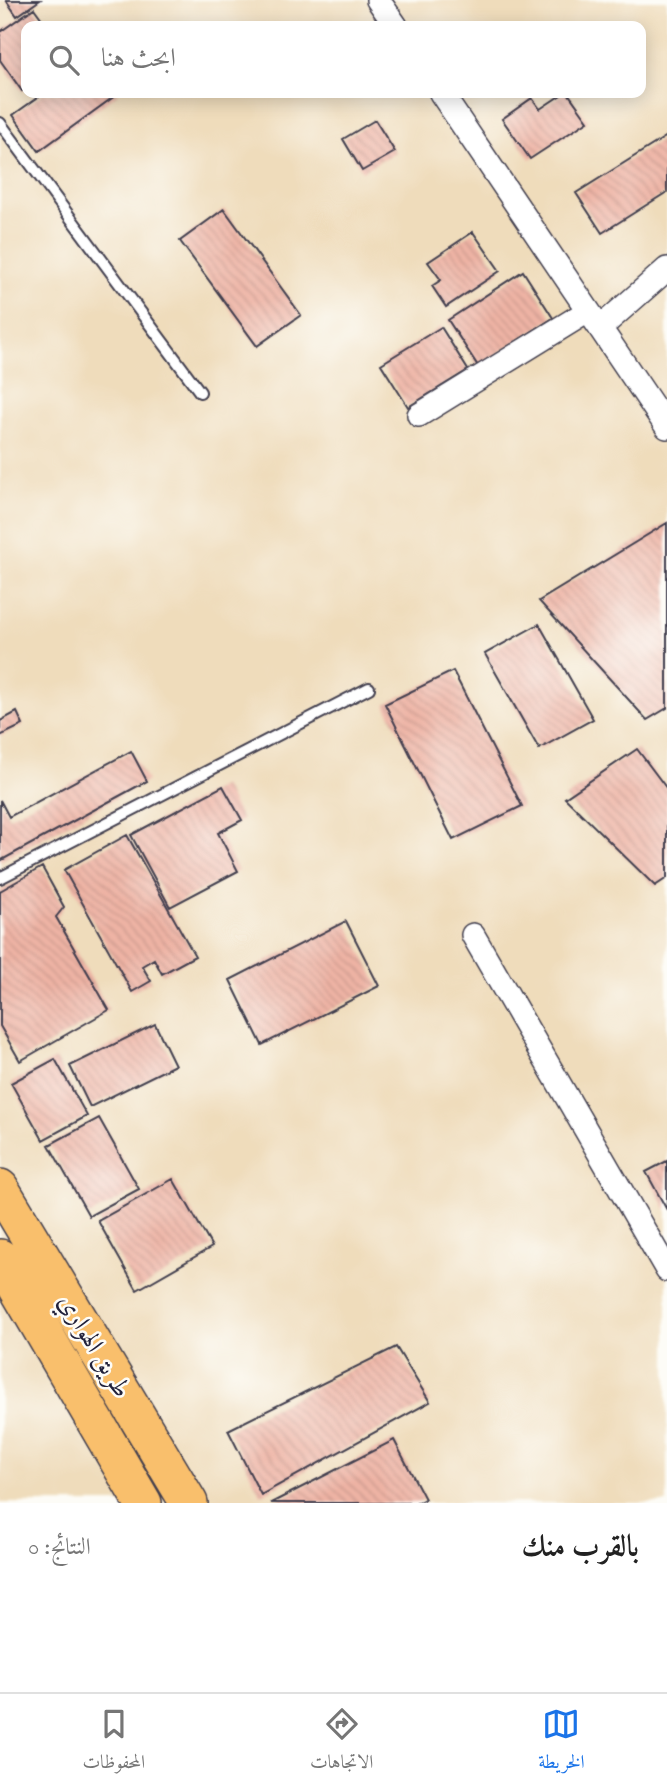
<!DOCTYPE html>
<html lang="ar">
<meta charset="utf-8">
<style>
:root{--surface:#fff;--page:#f2f2f2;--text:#222;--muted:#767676;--line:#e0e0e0;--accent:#1a73e8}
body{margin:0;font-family:"IM FELL English",Amiri,serif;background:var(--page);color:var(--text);direction:rtl}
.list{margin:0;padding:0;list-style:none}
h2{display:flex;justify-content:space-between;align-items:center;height:91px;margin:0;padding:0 28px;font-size:30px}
h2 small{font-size:23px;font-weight:400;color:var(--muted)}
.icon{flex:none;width:38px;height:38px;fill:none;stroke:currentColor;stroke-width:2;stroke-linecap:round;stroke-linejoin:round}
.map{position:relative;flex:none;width:667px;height:1503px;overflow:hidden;direction:ltr}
.search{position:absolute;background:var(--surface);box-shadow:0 4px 18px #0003;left:21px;right:21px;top:21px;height:77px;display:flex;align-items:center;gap:18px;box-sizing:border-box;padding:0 24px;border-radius:14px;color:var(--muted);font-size:26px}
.sheet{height:189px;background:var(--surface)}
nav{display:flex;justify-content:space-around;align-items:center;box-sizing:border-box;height:98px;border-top:2px solid var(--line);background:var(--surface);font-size:19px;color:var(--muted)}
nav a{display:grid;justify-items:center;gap:4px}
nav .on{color:var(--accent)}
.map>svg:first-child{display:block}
.building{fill:url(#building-back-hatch)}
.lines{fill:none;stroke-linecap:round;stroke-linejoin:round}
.service-casing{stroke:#413e4e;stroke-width:14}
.minor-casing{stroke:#413e4e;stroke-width:26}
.trunk-casing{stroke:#413e4e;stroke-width:40}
.service{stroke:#fff;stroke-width:10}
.minor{stroke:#fff;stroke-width:23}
.trunk{stroke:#f9bf6c;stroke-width:37}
.labels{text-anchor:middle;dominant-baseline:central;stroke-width:5;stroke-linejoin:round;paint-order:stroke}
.street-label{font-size:26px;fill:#22223b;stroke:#fdfcf7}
</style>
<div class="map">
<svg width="667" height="1503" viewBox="0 0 667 1503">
<defs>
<pattern id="building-back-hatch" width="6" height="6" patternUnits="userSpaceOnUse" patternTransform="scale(1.75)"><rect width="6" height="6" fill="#eeb3a4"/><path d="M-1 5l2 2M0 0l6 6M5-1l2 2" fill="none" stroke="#cc9a8e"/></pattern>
</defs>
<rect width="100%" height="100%" fill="#fdfcf7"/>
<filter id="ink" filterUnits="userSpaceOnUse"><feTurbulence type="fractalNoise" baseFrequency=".0143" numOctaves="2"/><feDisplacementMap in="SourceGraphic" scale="14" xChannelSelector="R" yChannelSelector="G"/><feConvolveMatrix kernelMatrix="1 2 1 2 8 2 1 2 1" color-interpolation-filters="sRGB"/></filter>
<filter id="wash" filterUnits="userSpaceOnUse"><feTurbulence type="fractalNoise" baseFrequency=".00686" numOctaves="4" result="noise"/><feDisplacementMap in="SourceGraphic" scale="28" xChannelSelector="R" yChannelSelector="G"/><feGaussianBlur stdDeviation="1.57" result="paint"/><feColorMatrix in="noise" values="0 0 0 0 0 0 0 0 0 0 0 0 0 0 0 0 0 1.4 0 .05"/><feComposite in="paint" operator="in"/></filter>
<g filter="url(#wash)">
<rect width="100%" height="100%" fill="#efdcbb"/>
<g id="blocks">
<path class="building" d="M6 0H40L17 16Z
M34 8 47 26H26V88L22 91 0 60V32Z
M44 93H119L39 151 13 115Z
M564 93H568L588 121 530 159 502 119 532 98 540 109Z
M375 120 395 152 362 171 343 139Z
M667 136V192L602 233 576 193Z
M224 209 301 315 257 346 180 241Z
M473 232 500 271 446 307 432 286 441 280 428 262Z
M523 271 553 318 478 366 448 320Z
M441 327 468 370 408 407 381 364Z
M667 523V708L647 720 539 601Z
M539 624 593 719 539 749 485 654Z
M453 671 522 806 453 840 385 704Z
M17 712 23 725 0 736V721Z
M637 749 667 789V878L655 886 565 798Z
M131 751 147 781 0 861V800L9 817Z
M223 786 242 820 218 833 238 871 170 907 131 835Z
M127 835 195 956 162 974 154 959 142 966 151 981 132 992 64 870Z
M42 867 64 907 56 917 109 1010 20 1061 0 1026V891Z
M346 921 379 986 262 1045 230 980Z
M155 1024 175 1065 90 1107 70 1066Z
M55 1059 87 1116 43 1140 11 1083Z
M99 1118 139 1189 89 1216 49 1145Z
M667 1161V1210L646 1172Z
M173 1179 212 1247 137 1290 98 1221Z
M396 1347 430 1402 261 1495 228 1430Z
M394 1440 425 1499 417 1503H271Z"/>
</g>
</g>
<g filter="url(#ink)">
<use href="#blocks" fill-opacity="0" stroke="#413e4e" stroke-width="2"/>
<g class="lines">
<defs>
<path id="service" d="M0 123 200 392
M0 878 369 688"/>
<path id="minor" d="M378 0 396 26
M441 93 667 427
M600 328 667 269
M419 415 588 311
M473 935 667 1270"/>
<path id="trunk" d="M0 1188 189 1503
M0 1258 143 1503"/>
</defs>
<use href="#service" class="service-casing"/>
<use href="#minor" class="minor-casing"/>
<use href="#trunk" class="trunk-casing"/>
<use href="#service" class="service"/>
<use href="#minor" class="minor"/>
<use href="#trunk" class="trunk"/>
</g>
</g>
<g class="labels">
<g class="street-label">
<text transform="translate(94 1346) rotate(59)">طريق الهواري</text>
</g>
</g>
</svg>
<div class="search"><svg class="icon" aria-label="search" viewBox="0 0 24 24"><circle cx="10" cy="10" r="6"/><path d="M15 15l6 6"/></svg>ابحث هنا</div>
</div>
<section class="sheet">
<h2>بالقرب منك<small>النتائج: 0</small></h2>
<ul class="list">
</ul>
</section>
<nav>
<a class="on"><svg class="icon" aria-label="map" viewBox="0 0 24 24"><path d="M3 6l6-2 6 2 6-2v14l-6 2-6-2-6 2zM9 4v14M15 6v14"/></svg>الخريطة</a>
<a><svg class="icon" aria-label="directions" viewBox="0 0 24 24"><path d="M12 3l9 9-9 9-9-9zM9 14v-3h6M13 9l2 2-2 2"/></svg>الاتجاهات</a>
<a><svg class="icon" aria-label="saved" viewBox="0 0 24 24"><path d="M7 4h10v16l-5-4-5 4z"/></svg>المحفوظات</a>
</nav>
